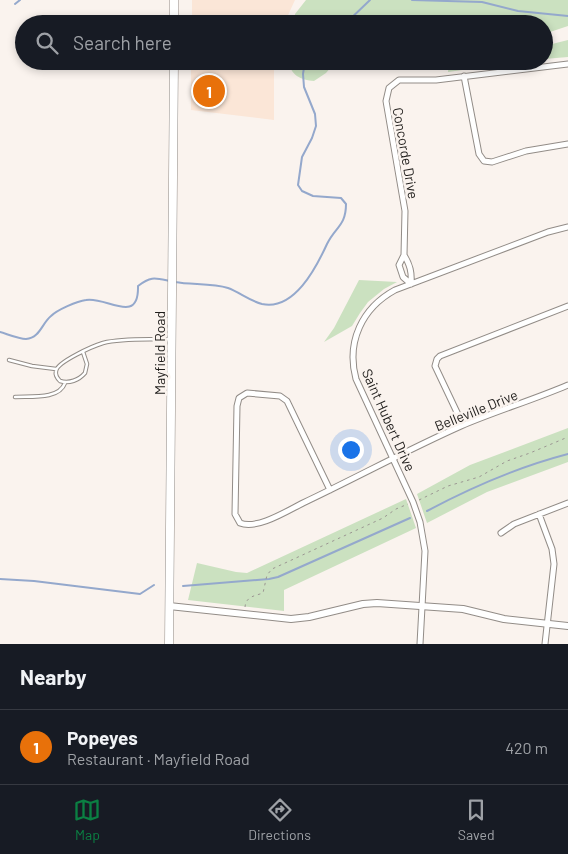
<!DOCTYPE html>
<meta charset="utf-8">
<style>
:root{--surface:#171b24;--page:#20242c;--text:#f1f3f6;--muted:#9ea1a6;--line:#363941;--accent:#0b8043}
body{margin:0;font-family:Barlow,sans-serif;background:var(--page);color:var(--text)}
.you{position:absolute;left:350px;top:449px;width:18px;height:18px;margin:-12px;border:4px solid #fff;border-radius:50%;background:#1a73e8;box-shadow:0 0 0 8px #1a73e833}
.badge{display:grid;place-items:center;width:32px;height:32px;border-radius:50%;background:var(--accent);color:#fff;font-size:16px;font-weight:700}
.pin{position:absolute;translate:-50% -50%;border:2px solid #fff;box-shadow:0 1px 5px #0006}
.list{margin:0;padding:0;list-style:none}
h2{display:flex;justify-content:space-between;align-items:center;height:65px;margin:0;padding:0 20px;font-size:21px}
h2 small{font-size:16px;font-weight:400;color:var(--muted)}
.list li{display:grid;grid-template-columns:32px 1fr auto;gap:15px;align-items:center;box-sizing:border-box;height:75px;padding:0 20px;border-top:1px solid var(--line)}
.list b{display:block;font-size:19px;white-space:nowrap}
.list p{margin:0;font-size:16px;white-space:nowrap;color:var(--muted)}
.list em{font-size:16px;font-style:normal;color:var(--muted)}
.icon{flex:none;width:28px;height:28px;fill:none;stroke:currentColor;stroke-width:2;stroke-linecap:round;stroke-linejoin:round}
.map{position:relative;flex:none;width:568px;height:644px;overflow:hidden}
.search{position:absolute;background:var(--surface);box-shadow:0 2px 8px #0003;left:15px;right:15px;top:15px;height:55px;display:flex;align-items:center;gap:12px;box-sizing:border-box;padding:0 18px;border-radius:28px;color:var(--muted);font-size:19px}
.sheet{height:140px;background:var(--surface)}
nav{display:flex;justify-content:space-around;align-items:center;box-sizing:border-box;height:70px;border-top:1px solid var(--line);background:var(--surface);font-size:14px;color:var(--muted)}
nav a{display:grid;justify-items:center;gap:2px}
nav .on{color:var(--accent)}
.map>svg:first-child{display:block}
.commercial{fill:#fbe6d7}
.green{fill:#cbe1c0}
.lines{fill:none;stroke-linecap:round;stroke-linejoin:round}
.stream{stroke:#94a8cc;stroke-width:2}
.service-casing{stroke:#928c87;stroke-width:4.5}
.minor-casing{stroke:#928c87;stroke-width:7}
.tertiary-casing{stroke:#928c87;stroke-width:8}
.secondary-casing{stroke:#928c87;stroke-width:9}
.path{stroke:#9b9692;stroke-width:1;stroke-dasharray:2.5 4;stroke-linecap:butt}
.service{stroke:#fff;stroke-width:2.5}
.minor{stroke:#fff;stroke-width:5}
.tertiary{stroke:#fff;stroke-width:6}
.secondary{stroke:#fff;stroke-width:8}
.labels{text-anchor:middle;dominant-baseline:central;stroke-width:5;stroke-linejoin:round;paint-order:stroke}
.street-label{font-size:14px;fill:#1f1d1b;stroke:#faf3ee}
</style>
<div class="map">
<svg width="568" height="644" viewBox="0 0 568 644">
<rect width="100%" height="100%" fill="#faf3ee"/>
<path class="commercial" d="M192 0H295L284 24H192Z
M191 61H274V120L191 110Z"/>
<path class="green" d="M306 0H568V26L544 34V24H294L295 14Z
M568 40V57L544 59V46Z
M289 61H336L326 73 314 81C301 80 290 75 289 61Z
M449 61H527L448 72Z
M359 280 397 282 384 289 368 302 360 313 352 326 324 342 334 328Z
M568 428V462L487 492 427 523 417 494 470 465Z
M406 499 416 528 284 590V611L188 600 197 563 236 572 247 573Z"/>
<g class="lines">
<path class="stream" d="M412 0 482 2 518 11 568 16
M15 4 20 0
M345 24 370 0
M175 282C191 285 212 283 228 288 239 292 250 301 262 304 294 311 316 268 327 244 335 227 346 226 346 204L341 198 313 196 302 191 298 185 302 157 312 138 316 126 315 114 304 87 303 74 305 61
M0 332C7 334 19 339 26 339 40 338 42 323 51 316 57 310 77 301 86 300 106 296 139 326 138 286 151 276 155 278 170 281
M427 511C472 487 518 467 568 454
M0 579 34 581 140 594 154 585
M183 586 269 579 278 577 410 518"/>
<defs>
<path id="service" d="M83 352 87 364 85 373C79 380 69 384 60 381 57 378 55 375 56 371 57 362 93 346 103 343 124 338 148 340 170 339
M9 360 32 366 56 369
M15 397C30 396 59 400 65 383"/>
<path id="minor" d="M464 76 479 154 484 161 492 162 526 151 568 144
M404 255C410 265 412 272 411 284
M411 284 403 277 399 265 404 255 405 211 386 101 389 88 399 80H436L568 64
M463 425 435 366 437 359 440 356 568 306
M330 490 287 401 280 396 247 393 239 398 237 406 235 514 240 523C257 530 287 511 303 503 356 478 407 450 461 426 496 411 533 400 568 385
M539 514 552 549 554 564 545 644
M501 533 514 524 568 503
M420 644 425 551 420 522 413 502 356 379C346 342 362 308 395 290L548 232 568 227"/>
<path id="tertiary" d="M169 606 291 619 309 617 363 604 377 603 463 609 504 619 568 626"/>
<path id="secondary" d="M174 24V0
M169 644 174 61"/>
</defs>
<use href="#service" class="service-casing"/>
<use href="#minor" class="minor-casing"/>
<use href="#tertiary" class="tertiary-casing"/>
<use href="#secondary" class="secondary-casing"/>
<path class="path" d="M419 500 448 486 479 477 507 461 530 453 568 437
M245 607C246 596 255 596 263 593L267 575 272 569 383 518 396 509 408 504"/>
<use href="#service" class="service"/>
<use href="#minor" class="minor"/>
<use href="#tertiary" class="tertiary"/>
<use href="#secondary" class="secondary"/>
</g>
<g class="labels">
<g class="street-label">
<text transform="translate(406 153) rotate(80)">Concorde Drive</text>
<text transform="translate(159 353) rotate(-90)">Mayfield Road</text>
<text transform="translate(476 410) rotate(-22)">Belleville Drive</text>
<text transform="translate(389 420) rotate(66)">Saint Hubert Drive</text>
</g>
</g>
</svg>
<div class="you"></div>
<div class="pin badge" style="left:209px;top:91px;background:#e8710a">1</div>
<div class="search"><svg class="icon" aria-label="search" viewBox="0 0 24 24"><circle cx="10" cy="10" r="6"/><path d="M15 15l6 6"/></svg>Search here</div>
</div>
<section class="sheet">
<h2>Nearby<small></small></h2>
<ul class="list">
<li><span class="badge" style="background:#e8710a">1</span><div><b>Popeyes</b><p>Restaurant · Mayfield Road</p></div><em>420 m</em></li>
</ul>
</section>
<nav>
<a class="on"><svg class="icon" aria-label="map" viewBox="0 0 24 24"><path d="M3 6l6-2 6 2 6-2v14l-6 2-6-2-6 2zM9 4v14M15 6v14"/></svg>Map</a>
<a><svg class="icon" aria-label="directions" viewBox="0 0 24 24"><path d="M12 3l9 9-9 9-9-9zM9 14v-3h6M13 9l2 2-2 2"/></svg>Directions</a>
<a><svg class="icon" aria-label="saved" viewBox="0 0 24 24"><path d="M7 4h10v16l-5-4-5 4z"/></svg>Saved</a>
</nav>
